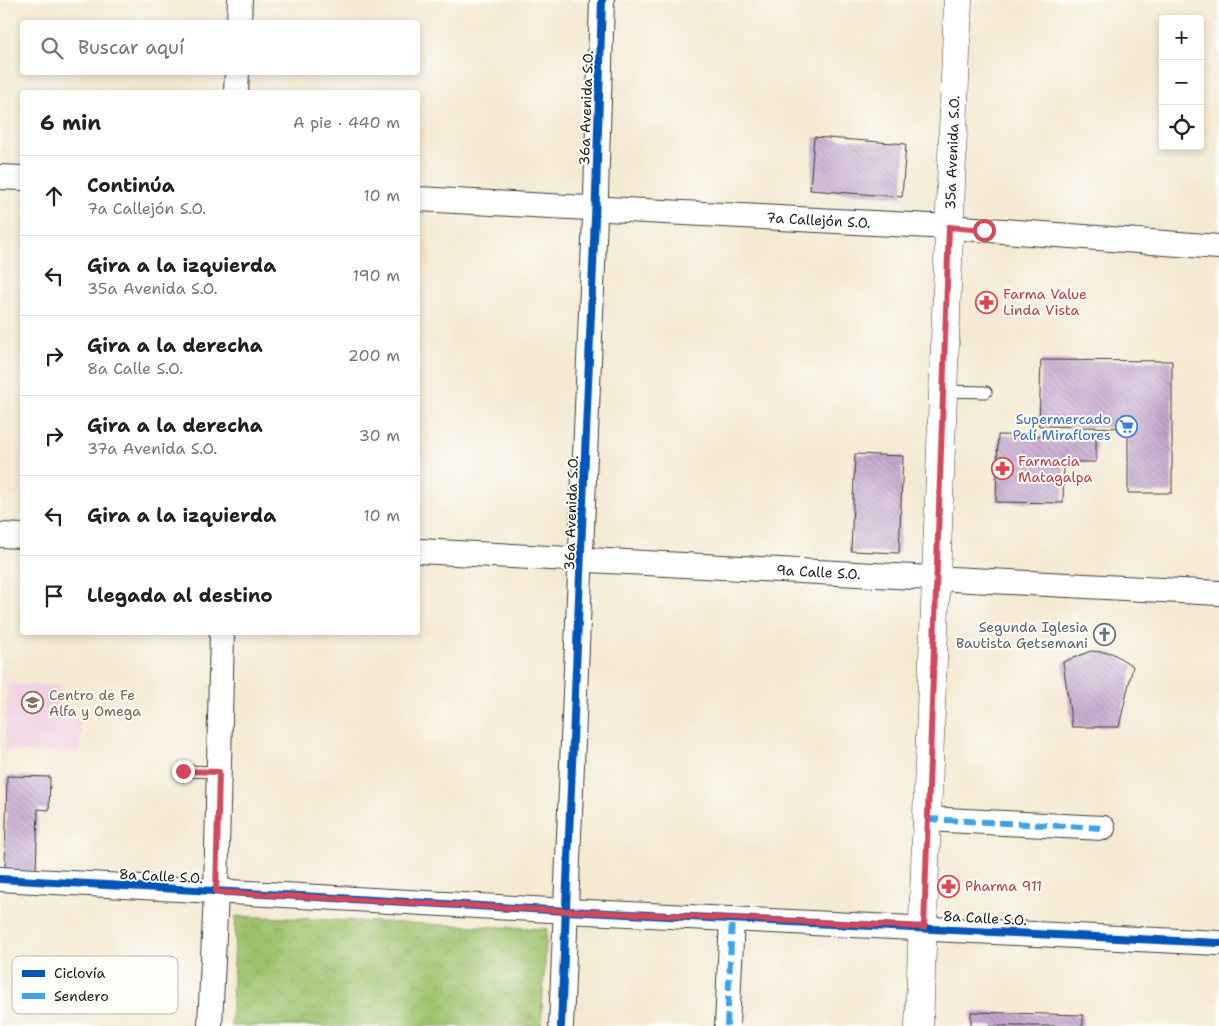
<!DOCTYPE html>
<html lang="es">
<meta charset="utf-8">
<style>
:root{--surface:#fff;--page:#f6f6f6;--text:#202124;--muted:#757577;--line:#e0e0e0}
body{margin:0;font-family:"Shantell Sans",sans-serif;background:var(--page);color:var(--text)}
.controls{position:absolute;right:15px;top:15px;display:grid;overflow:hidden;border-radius:5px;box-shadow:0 2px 8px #0003}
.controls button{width:45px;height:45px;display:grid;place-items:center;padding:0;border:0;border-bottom:1px solid var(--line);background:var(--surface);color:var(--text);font:25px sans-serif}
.stop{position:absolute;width:15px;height:15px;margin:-11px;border:4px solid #d1495b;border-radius:50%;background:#fff}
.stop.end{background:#d1495b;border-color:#fff;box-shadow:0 1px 5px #0008}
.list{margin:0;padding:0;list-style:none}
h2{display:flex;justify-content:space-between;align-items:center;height:65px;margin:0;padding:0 20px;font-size:21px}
h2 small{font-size:16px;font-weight:400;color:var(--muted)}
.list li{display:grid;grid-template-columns:32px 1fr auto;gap:15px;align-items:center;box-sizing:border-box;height:80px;padding:0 20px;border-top:1px solid var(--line)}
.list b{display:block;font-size:19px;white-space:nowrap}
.list p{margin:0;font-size:16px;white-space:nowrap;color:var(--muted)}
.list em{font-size:16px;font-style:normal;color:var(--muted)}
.icon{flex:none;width:28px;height:28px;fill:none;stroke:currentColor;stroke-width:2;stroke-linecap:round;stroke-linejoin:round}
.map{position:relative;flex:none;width:1219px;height:1026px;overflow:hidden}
.search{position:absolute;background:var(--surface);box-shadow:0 2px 8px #0003;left:20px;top:20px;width:400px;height:55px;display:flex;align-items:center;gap:12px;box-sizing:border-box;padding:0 18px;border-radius:5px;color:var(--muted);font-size:19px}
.panel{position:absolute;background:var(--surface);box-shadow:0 2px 8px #0003;left:20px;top:90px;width:400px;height:545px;border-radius:5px}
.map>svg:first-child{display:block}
.built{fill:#f1d0e2}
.park{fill:url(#park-crowns);stroke:#5c6e44}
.building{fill:url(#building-back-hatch)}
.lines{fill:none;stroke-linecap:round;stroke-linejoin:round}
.lane-casing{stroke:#3c3b37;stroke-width:13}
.street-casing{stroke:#3c3b37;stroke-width:26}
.secondary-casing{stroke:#3c3b37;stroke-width:29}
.lane{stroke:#fff;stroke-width:11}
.street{stroke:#fff;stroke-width:24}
.secondary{stroke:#fff;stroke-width:28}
.quiet{stroke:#3da2ea;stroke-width:6;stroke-dasharray:12 6;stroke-linecap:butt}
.cycleway-casing{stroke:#fdfcf7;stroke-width:11}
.cycleway{stroke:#0057b8;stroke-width:8}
.route{stroke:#d1495b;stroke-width:6}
.labels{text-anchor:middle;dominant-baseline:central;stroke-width:4;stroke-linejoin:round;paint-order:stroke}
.street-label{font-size:14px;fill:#1c1c1c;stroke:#fdfcf7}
.health-label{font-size:14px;fill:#be3a42;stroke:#fdfcf7;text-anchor:start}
.shop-label{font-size:14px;fill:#366cbe;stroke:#fdfcf7;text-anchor:end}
.worship-label{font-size:14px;fill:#5b616d;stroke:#fdfcf7;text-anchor:end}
.education-label{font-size:14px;fill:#785e54;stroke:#fdfcf7;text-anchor:start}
.key{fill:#fdfcf7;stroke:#bab9b5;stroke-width:1}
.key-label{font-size:14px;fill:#1c1c1c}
</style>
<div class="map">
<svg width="1219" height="1026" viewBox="0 0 1219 1026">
<defs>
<pattern id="park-crowns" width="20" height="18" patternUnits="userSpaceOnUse" patternTransform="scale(1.25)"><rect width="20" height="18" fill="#9cc16b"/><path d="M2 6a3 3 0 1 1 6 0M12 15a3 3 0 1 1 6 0" fill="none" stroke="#86a55c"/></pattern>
<pattern id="building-back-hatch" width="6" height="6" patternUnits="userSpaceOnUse" patternTransform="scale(1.25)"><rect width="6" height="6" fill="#c2a6cd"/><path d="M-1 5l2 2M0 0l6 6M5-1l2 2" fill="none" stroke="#a68eaf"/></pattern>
</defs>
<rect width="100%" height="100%" fill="#fdfcf7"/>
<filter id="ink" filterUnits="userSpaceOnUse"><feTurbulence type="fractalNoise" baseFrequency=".02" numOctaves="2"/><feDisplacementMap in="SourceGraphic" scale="10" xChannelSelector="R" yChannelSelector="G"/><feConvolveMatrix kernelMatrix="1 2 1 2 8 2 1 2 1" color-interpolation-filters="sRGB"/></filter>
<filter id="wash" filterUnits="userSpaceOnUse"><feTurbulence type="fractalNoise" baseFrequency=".0096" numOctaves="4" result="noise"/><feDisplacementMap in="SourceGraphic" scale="20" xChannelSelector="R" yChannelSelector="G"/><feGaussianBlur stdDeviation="1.12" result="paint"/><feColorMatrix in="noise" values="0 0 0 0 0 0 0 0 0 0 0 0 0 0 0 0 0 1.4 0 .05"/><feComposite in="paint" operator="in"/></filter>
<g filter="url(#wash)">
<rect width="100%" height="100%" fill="#f4e9d2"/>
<path class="built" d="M7 684 59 686 58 719 81 720 80 753 5 751Z"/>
<path class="park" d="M236 916 547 929 541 1026H231Z"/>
<g id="blocks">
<path class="building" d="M814 137 906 144 902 197 810 190Z
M1041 360 1172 361V493H1128V428L1039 426Z
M998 435 1096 437V462H1064L1063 503 996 502Z
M855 454 903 456 899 553 851 551Z
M1091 651 1112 653 1133 666 1119 727H1072L1063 662Z
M7 776 50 777 49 810 38 809 36 872 5 871Z
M971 1012 1083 1015V1026H971Z"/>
</g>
</g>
<g filter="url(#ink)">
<use href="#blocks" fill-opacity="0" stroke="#3c3b37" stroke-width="1"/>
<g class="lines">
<defs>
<path id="lane" d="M943 391 986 392
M183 771 219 772"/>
<g id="street">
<path d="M239 22 240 0"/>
<path d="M236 92 237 72"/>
<path d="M0 177 22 178"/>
<path id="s1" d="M418 199 949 227 1219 247"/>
<path d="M0 535 22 536"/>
<path id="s2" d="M418 551 1219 593"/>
<path d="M927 819 1103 828"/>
<path d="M0 879 567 911 1219 943"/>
<path d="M210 1026 216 892 222 632"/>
<path d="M561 1026 596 194 602 0"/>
<path d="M727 1026 732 919"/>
</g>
<g id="secondary">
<path id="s3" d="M919 1026 958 0"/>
</g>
</defs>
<use href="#lane" class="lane-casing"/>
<use href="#street" class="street-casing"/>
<use href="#secondary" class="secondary-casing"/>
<use href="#lane" class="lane"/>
<use href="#street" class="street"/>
<use href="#secondary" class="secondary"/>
<path class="quiet" d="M927 819 1103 828
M727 1026 732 919"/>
<defs>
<path id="cycleway" d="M0 879 567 911 1219 943
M561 1026 596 194 602 0"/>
</defs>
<use href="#cycleway" class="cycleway-casing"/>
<use href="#cycleway" class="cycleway"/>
</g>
</g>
<g class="lines" filter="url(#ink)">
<path class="route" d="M183 771 219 772 216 892 567 911 924 927 949 227 984 230"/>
</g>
<defs>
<symbol id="pharmacy-ring" viewBox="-11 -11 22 22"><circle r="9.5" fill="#fdfcf7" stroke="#e0444e" stroke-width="1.5"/><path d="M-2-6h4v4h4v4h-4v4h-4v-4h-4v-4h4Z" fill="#e0444e"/></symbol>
<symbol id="supermarket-ring" viewBox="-11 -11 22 22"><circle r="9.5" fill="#fdfcf7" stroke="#3f7fe0" stroke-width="1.5"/><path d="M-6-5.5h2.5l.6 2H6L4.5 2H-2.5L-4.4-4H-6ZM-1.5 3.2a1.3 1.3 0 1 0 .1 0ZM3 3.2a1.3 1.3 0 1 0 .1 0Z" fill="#3f7fe0"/></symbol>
<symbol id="church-ring" viewBox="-11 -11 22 22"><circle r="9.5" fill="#fdfcf7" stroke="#6b7280" stroke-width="1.5"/><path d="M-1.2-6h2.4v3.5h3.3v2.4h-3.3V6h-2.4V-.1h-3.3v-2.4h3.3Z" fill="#6b7280"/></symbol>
<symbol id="school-ring" viewBox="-11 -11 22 22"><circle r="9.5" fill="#fdfcf7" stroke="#8d6e63" stroke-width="1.5"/><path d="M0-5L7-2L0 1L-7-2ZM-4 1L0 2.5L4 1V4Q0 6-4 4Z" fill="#8d6e63"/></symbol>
</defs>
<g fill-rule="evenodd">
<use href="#pharmacy-ring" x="974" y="290" width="25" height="25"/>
<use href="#supermarket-ring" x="1114" y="414" width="25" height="25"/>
<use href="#pharmacy-ring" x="990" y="456" width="25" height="25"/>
<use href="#church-ring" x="1092" y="622" width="25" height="25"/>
<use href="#school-ring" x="20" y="690" width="25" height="25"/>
<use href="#pharmacy-ring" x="936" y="874" width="25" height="25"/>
</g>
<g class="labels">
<g class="street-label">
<text transform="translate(586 108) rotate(-88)">36a Avenida S.O.</text>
<text stroke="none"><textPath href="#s3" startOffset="874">35a Avenida S.O.</textPath></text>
<text stroke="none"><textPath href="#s1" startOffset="401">7a Callejón S.O.</textPath></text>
<text transform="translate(571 513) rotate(-88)">36a Avenida S.O.</text>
<text stroke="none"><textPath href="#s2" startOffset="401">9a Calle S.O.</textPath></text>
<text transform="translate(161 876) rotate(3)">8a Calle S.O.</text>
<text transform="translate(985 918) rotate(3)">8a Calle S.O.</text>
</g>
<g class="health-label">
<text x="1003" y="294">Farma Value<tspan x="1003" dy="16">Linda Vista</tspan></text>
<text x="1018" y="461">Farmacia<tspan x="1018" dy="16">Matagalpa</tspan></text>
<text x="965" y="886">Pharma 911</text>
</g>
<g class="shop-label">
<text x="1111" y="419">Supermercado<tspan x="1111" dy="16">Palí Miraflores</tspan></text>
</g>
<g class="worship-label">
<text x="1088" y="627">Segunda Iglesia<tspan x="1088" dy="16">Bautista Getsemani</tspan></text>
</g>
<g class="education-label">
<text x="49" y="695">Centro de Fe<tspan x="49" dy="16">Alfa y Omega</tspan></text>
</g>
</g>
<rect x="12" y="956" width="166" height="58" rx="8" class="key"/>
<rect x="22" y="970" width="23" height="7" fill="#0057b8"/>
<rect x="22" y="993" width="23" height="6" fill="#3da2ea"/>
<g class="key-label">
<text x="54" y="978">Ciclovía</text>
<text x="54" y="1001">Sendero</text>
</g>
</svg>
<div class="controls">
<button>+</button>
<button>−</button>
<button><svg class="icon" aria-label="locate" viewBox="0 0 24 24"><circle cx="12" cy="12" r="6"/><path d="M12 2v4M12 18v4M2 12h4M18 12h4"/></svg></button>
</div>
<div class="stop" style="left:984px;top:230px"></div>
<div class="stop end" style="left:183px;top:771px"></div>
<div class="search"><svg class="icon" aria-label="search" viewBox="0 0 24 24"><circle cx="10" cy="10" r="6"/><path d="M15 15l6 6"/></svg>Buscar aquí</div>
<section class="panel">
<h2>6 min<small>A pie · 440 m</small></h2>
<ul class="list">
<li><svg class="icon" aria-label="ahead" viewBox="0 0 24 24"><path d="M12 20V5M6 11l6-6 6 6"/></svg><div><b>Continúa</b><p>7a Callejón S.O.</p></div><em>10 m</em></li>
<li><svg class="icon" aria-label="left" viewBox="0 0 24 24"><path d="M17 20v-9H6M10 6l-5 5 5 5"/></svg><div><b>Gira a la izquierda</b><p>35a Avenida S.O.</p></div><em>190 m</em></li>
<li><svg class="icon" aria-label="right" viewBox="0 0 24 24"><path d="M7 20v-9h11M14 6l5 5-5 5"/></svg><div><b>Gira a la derecha</b><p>8a Calle S.O.</p></div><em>200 m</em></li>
<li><svg class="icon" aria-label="right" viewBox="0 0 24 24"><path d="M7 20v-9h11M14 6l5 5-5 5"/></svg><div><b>Gira a la derecha</b><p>37a Avenida S.O.</p></div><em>30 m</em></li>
<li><svg class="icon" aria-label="left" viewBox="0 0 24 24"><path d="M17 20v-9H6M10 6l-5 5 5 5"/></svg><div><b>Gira a la izquierda</b></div><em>10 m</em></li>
<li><svg class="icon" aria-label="arrive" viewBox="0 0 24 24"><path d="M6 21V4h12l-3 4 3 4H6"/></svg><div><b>Llegada al destino</b></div></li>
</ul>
</section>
</div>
